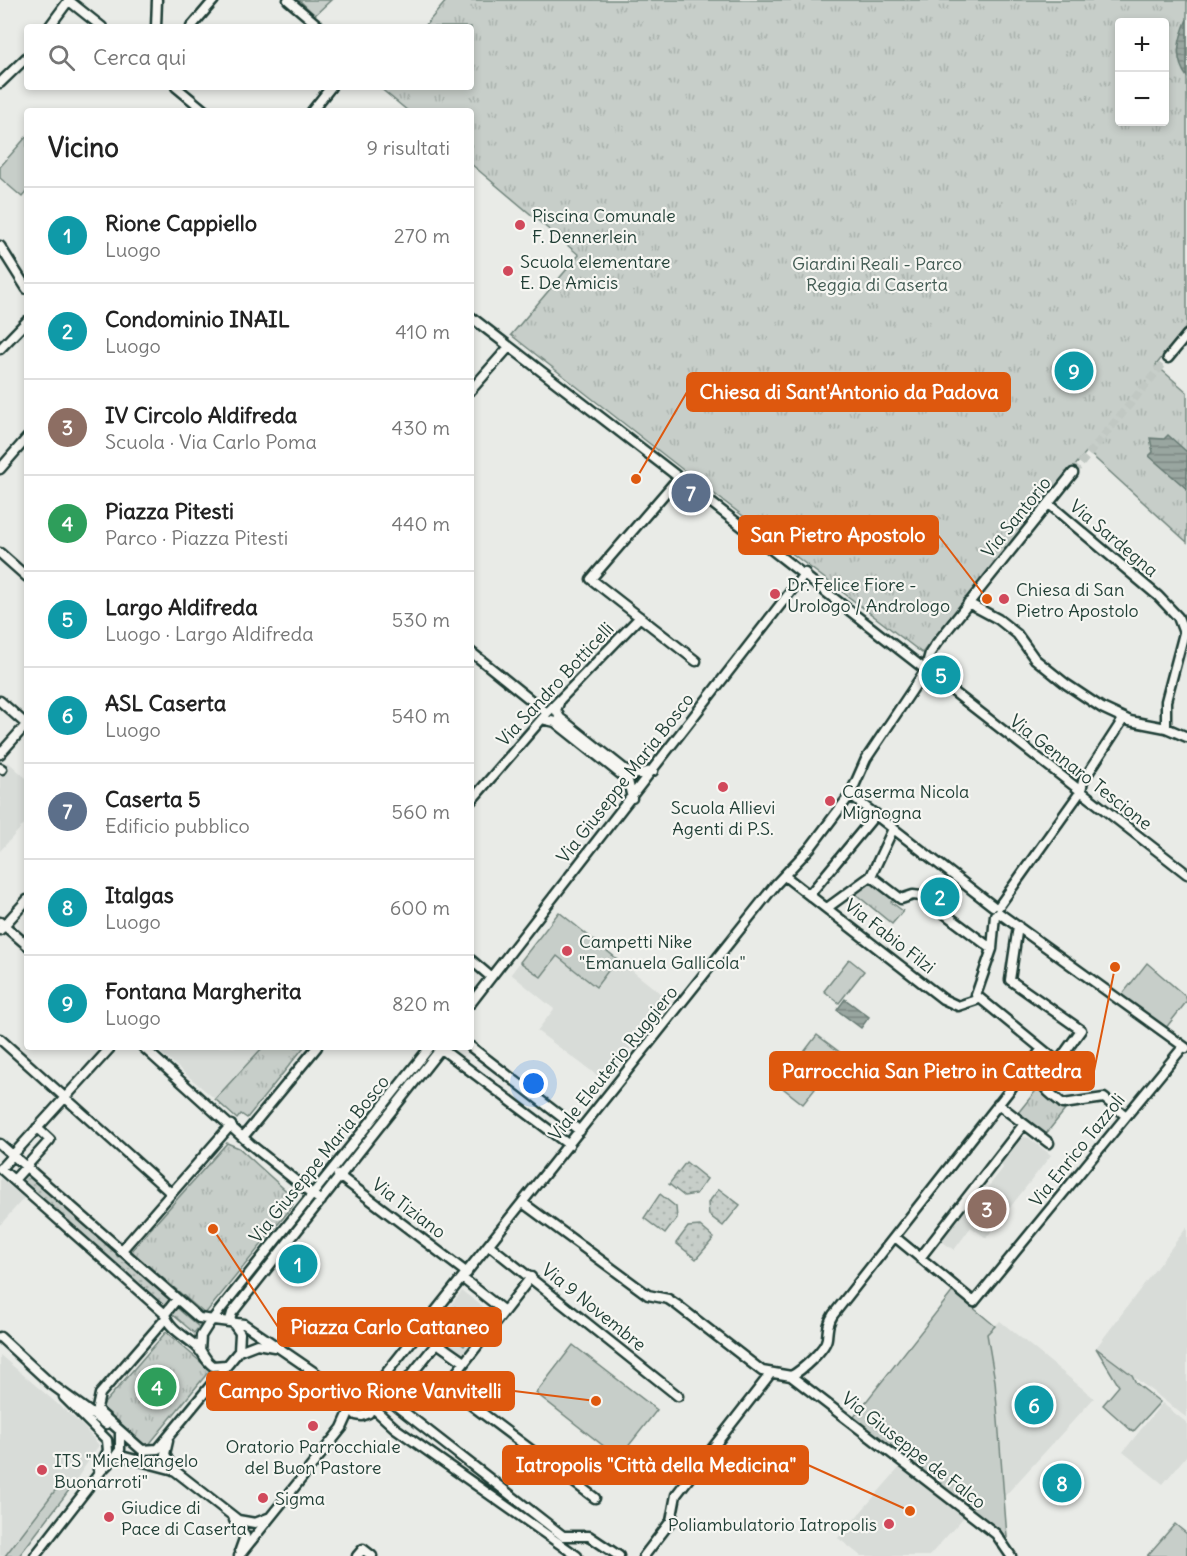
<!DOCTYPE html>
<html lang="it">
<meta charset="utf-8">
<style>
:root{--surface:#fff;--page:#f6f6f6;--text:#222;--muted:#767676;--line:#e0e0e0;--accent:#d93025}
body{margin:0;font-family:Delius,sans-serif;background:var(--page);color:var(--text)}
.controls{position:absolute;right:18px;top:18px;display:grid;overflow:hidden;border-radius:6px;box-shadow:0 3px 9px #0003}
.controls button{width:54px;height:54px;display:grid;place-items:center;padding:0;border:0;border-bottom:2px solid var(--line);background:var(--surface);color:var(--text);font:30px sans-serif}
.you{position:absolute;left:534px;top:1084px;width:21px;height:21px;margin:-15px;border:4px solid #fff;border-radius:50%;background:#1a73e8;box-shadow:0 0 0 9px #1a73e833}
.badge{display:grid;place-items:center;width:39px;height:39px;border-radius:50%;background:var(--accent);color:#fff;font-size:20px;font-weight:700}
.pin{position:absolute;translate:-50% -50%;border:3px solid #fff;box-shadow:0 2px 6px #0006}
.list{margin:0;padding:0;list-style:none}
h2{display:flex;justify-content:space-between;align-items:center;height:78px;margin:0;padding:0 24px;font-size:26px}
h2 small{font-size:20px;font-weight:400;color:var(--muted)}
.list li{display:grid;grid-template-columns:39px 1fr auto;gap:18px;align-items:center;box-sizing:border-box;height:96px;padding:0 24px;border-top:2px solid var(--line)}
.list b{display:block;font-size:22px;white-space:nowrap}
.list p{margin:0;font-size:20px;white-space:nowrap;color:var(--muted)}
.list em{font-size:20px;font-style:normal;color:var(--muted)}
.icon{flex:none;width:33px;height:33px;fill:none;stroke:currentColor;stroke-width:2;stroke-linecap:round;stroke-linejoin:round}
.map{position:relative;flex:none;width:1187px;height:1556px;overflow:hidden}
.search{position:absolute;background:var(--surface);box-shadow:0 3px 9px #0003;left:24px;top:24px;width:450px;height:66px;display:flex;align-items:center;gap:15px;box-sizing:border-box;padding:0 21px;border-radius:6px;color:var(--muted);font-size:22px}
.panel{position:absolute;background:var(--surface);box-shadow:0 3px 9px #0003;left:24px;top:108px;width:450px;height:942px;border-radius:6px}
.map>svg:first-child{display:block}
.built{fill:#d8dcd8}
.grass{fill:#c7cec9;stroke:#73867e;stroke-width:1.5}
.park{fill:url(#park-tufts);stroke:#73867e;stroke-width:1.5;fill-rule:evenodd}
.garden{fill:url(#garden-dots);stroke:#73867e;stroke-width:1.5}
.water{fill:url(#water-rules);stroke:#687c75;stroke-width:1.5}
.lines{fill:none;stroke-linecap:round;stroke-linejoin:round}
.minor-tunnel{stroke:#c1c8c3;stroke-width:8;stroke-dasharray:8 4;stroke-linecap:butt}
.minor-casing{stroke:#1f3d34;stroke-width:13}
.minor{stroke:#f6f6f2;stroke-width:8}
.poi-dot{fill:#d1495b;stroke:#f6f6f2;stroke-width:2}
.labels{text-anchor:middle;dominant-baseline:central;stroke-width:4.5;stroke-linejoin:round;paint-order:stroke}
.poi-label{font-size:18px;fill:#1f3d34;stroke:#f6f6f2;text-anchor:start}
.park-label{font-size:18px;fill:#415a52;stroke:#f6f6f2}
.street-label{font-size:18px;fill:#1f3d34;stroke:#f6f6f2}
.leader{fill:none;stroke:#de580e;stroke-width:2}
.callout-dot{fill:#de580e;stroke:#f6f6f2;stroke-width:2}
.callout{fill:#de580e;stroke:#de580e;stroke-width:2}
.callout-label{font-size:20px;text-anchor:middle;font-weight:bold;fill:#fff}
</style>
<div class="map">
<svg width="1187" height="1556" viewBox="0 0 1187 1556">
<defs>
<pattern id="park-tufts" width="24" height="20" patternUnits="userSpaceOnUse" patternTransform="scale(1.5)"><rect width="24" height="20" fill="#c7cec9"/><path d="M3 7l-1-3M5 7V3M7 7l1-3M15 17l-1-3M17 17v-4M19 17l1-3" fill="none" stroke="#aab2ad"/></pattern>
<pattern id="garden-dots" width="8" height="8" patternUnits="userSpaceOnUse" patternTransform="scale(1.5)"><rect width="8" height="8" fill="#c7cec9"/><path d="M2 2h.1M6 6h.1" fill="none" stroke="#aab2ad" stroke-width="1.8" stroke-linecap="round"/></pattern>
<pattern id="water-rules" width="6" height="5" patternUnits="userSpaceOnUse" patternTransform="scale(1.5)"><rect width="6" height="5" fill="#99a6a0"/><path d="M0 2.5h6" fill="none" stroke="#7c8883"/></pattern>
</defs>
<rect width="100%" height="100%" fill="#e9ebe7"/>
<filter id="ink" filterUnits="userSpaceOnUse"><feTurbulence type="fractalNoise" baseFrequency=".0167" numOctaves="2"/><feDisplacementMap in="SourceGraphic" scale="12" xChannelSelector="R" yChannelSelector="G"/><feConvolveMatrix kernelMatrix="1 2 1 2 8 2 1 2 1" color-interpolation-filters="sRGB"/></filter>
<g filter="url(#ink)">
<path class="built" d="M8 762 27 779V821L0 851V771Z
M557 956 596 987 617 959 669 1000 605 1081 537 1031 554 1009 511 974 520 962 541 977Z
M154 1047H263L215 1099Z
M1023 1137 1029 1138 1051 1155 986 1238 971 1227 954 1250 941 1241 982 1188 985 1191 1003 1168 1001 1164Z
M0 1178 24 1198 0 1225Z
M1187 1227V1418L1096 1348Z
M462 1291 494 1315 459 1359 427 1335Z
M1000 1321 1094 1398 1003 1498 995 1381 987 1334Z
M0 1355 81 1424 99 1445 70 1489 57 1488 5 1556H0Z
M1162 1403 1187 1423V1455L1163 1484 1123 1452Z
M900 1467 964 1517 929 1556H861L838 1538Z"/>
<path class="grass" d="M27 136V191L22 197 0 178V167Z
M559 912 617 959 596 987 557 956 541 977 520 962Z
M849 959 864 971 839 1003 824 991Z
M1147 963 1186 997 1187 1001 1165 1029 1121 996Z
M817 1035 842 1054 815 1088 791 1069Z
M785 1066 815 1089 803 1104 774 1081Z
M953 1291 995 1326 987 1334 995 1381 1007 1537 850 1422Z
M573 1345 657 1410 619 1458 536 1393Z
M1096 1348 1132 1375 1136 1383 1160 1402 1133 1432 1103 1405 1119 1386Z
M57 1488 70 1489 19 1556H5Z
M1175 1524 1187 1534V1556H1147Z"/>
<path class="park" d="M299 0H331L315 15Z
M447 0H1187V326L1156 365 1187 392V542L1087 451 922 653 687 473 511 335 579 255 471 164V111H408L379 87H471V27H424ZM1120 22H1164V122H1120Z
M871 876 897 896 891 902 903 911 892 924 852 891Z
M263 1047H304L247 1118 241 1114 237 1119 215 1099Z
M1038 1088 1065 1110 1045 1135 1018 1113Z
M227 1143 239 1148 294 1198 292 1207 205 1314 131 1251Z
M455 1307 480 1326 464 1346 439 1326Z
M166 1332 210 1370 147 1447 101 1407Z"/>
<path class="garden" d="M686 1162 707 1179 696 1194 684 1196 669 1184Z
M26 1173 171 1301 165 1308 19 1180Z
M719 1189 740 1205 723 1226 709 1215 708 1203Z
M660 1194 676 1207 677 1218 665 1234 644 1218Z
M700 1226 714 1238 696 1259 676 1243 688 1227Z
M176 1307 199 1327 194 1333 171 1313Z"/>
<path class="water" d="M1187 19V77C1172 57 1180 36 1187 19Z
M1168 435 1187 452V489L1149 456 1153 452 1150 438 1164 439Z
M845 999 869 1017 861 1028 837 1010Z"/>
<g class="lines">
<path class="minor-tunnel" d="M1073 473 1168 358"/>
<defs>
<path id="minor" d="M68 0 102 27
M288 0 320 27
M49 27 69 0
M156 27 157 0
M191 27 214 0
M0 83 27 57
M176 87 205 111
M312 111 331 87
M0 246 27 289
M471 317C711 501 949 688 1187 874
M0 349 27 321
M1168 358 1187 335
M471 390 509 347
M0 469 27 438
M679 477 591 579 696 661
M1049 504 1158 596 1178 617 1184 633 1166 701V728
M0 553 27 577
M968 603 998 619 1017 634 1035 659 1066 684 1102 708 1130 721 1166 728 1187 737
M471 652 547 713
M0 701 27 725
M559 703 556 710 560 718 632 775 653 771
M542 719 555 722 623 776 628 781 632 798
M0 754 27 724
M0 768 2 769
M850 795 993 906
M471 801 547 713 640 617
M871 876 901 899 913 895 921 896 992 949
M786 877 943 999 958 1006 979 999
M810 894 876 814
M999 906 1081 791 1083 781 1124 718
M827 908 871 876 893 829
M999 913 1186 1048
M995 915 992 949 976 995 1058 1062 1081 1030 1010 980 1018 926
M0 922 27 945
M0 930 27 900
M471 960 491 977
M471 1003 805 573
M0 1039 171 1193
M143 1047 250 1144 321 1201
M439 1047 569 1145
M471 1047 580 1131
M1041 1051C1034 1082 1040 1085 1063 1104L1104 1098 1126 1116
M998 1104 1049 1143
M243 1137 317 1047
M0 1144 199 1318 244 1324 336 1387 356 1398
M0 1168 165 1314C169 1331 190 1338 201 1351 205 1357 206 1361 213 1366L226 1365
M1 1168 111 1047
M338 1175 467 1273
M14 1180 50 1140 37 1128
M523 1203 648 1295 668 1299 677 1305 762 1371 791 1376 996 1534 1011 1556
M895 1237 974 1302 1183 1047
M489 1245 678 1396
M121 1251 231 1125
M920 1258 1024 1124
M531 1277 446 1386 595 1498
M462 1278 504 1311
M165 1314 177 1299
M166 1318 100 1394 97 1408 100 1413 142 1450 158 1449 239 1351 257 1344 274 1347
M230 1320 232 1313 442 1047
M232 1322 240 1333 239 1351
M420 1330 437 1343 390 1401 563 1536H589L619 1556
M0 1337 51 1384 106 1424
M437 1343 464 1362
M200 1351 201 1336 208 1325 430 1047
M791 1376C801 1371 826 1349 827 1338 828 1328 828 1323 833 1315L1042 1049
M64 1397 107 1440 108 1451 98 1469
M359 1397 379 1382
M370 1403 379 1382 776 884 810 848 850 795 866 759 925 671 930 653 936 644 1073 473
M371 1406 369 1413 362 1416 356 1415 351 1408 356 1398H367L371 1406 395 1428 577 1556
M168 1441 165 1454 173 1470
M114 1458 120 1450V1433
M234 1520 245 1536 240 1550
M35 1556 101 1471 114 1458 121 1456 174 1470 238 1520 255 1523 268 1518
M239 1556 342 1428 351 1408
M357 1556 363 1549 372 1556
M644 1556 671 1521 676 1495 771 1373"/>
</defs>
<use href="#minor" class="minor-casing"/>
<use href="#minor" class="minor"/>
</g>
</g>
<g class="poi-dot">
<circle cx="520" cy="225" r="6"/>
<circle cx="508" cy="271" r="6"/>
<circle cx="775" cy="594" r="6"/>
<circle cx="1004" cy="599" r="6"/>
<circle cx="723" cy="787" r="6"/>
<circle cx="830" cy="801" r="6"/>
<circle cx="567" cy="951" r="6"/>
<circle cx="313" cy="1426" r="6"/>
<circle cx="42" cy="1470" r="6"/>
<circle cx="263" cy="1498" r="6"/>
<circle cx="109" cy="1517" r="6"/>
<circle cx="889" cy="1524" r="6"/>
</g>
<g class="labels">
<g class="poi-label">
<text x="532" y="215">Piscina Comunale<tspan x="532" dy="21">F. Dennerlein</tspan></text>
<text x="520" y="261">Scuola elementare<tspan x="520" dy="21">E. De Amicis</tspan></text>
<text x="787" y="584">Dr. Felice Fiore -<tspan x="787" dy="21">Urologo / Andrologo</tspan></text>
<text x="1016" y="589">Chiesa di San<tspan x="1016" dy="21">Pietro Apostolo</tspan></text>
<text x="842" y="791">Caserma Nicola<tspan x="842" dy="21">Mignogna</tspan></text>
<text x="723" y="807" text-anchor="middle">Scuola Allievi<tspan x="723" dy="21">Agenti di P.S.</tspan></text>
<text x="579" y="941">Campetti Nike<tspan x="579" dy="21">"Emanuela Gallicola"</tspan></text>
<text x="313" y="1446" text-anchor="middle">Oratorio Parrocchiale<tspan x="313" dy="21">del Buon Pastore</tspan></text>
<text x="54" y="1460">ITS "Michelangelo<tspan x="54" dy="21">Buonarroti"</tspan></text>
<text x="275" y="1498">Sigma</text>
<text x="121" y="1507">Giudice di<tspan x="121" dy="21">Pace di Caserta</tspan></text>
<text x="877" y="1524" text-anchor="end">Poliambulatorio Iatropolis</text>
</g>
<g class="park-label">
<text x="877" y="263">Giardini Reali - Parco<tspan x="877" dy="21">Reggia di Caserta</tspan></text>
</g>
<g class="street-label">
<text transform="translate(1016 517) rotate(-51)">Via Santorio</text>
<text transform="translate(1114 538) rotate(40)">Via Sardegna</text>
<text transform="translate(555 684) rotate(-47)">Via Sandro Botticelli</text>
<text transform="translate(1081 772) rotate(38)">Via Gennaro Tescione</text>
<text transform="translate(625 778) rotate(-52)">Via Giuseppe Maria Bosco</text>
<text transform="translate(890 936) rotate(38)">Via Fabio Filzi</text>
<text transform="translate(613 1063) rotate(-51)">Viale Eleuterio Ruggiero</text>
<text transform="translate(1077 1150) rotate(-51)">Via Enrico Tazzoli</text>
<text transform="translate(319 1159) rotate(-51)">Via Giuseppe Maria Bosco</text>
<text transform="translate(409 1208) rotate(37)">Via Tiziano</text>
<text transform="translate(594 1307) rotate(39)">Via 9 Novembre</text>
<text transform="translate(914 1450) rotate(38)">Via Giuseppe de Falco</text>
</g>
</g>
<path class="leader" d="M636 479L687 392M987 599L938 535M1115 967L1094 1071M213 1229L278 1327M596 1401L514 1391M910 1511L808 1465"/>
<g class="callout-dot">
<circle cx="636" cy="479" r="6"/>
<circle cx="987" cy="599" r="6"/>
<circle cx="1115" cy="967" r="6"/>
<circle cx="213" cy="1229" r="6"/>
<circle cx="596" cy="1401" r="6"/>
<circle cx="910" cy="1511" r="6"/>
</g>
<g class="callout">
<rect x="687" y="373" width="323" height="38" rx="6"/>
<rect x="739" y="516" width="199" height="38" rx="6"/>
<rect x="770" y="1052" width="324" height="38" rx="6"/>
<rect x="278" y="1308" width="223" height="38" rx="6"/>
<rect x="207" y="1372" width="307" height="38" rx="6"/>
<rect x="503" y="1446" width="305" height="38" rx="6"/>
</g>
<g class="callout-label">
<text x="849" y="399">Chiesa di Sant'Antonio da Padova</text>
<text x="838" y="542">San Pietro Apostolo</text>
<text x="932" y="1078">Parrocchia San Pietro in Cattedra</text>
<text x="390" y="1334">Piazza Carlo Cattaneo</text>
<text x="360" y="1398">Campo Sportivo Rione Vanvitelli</text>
<text x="656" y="1472">Iatropolis "Città della Medicina"</text>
</g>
</svg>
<div class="controls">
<button>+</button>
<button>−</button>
</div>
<div class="you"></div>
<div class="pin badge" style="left:298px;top:1264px;background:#0f9aa8">1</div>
<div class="pin badge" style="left:940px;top:897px;background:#0f9aa8">2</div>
<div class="pin badge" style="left:987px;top:1209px;background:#8d6e63">3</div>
<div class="pin badge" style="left:157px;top:1387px;background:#2e9e5b">4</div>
<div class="pin badge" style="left:941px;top:675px;background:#0f9aa8">5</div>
<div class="pin badge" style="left:1034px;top:1405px;background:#0f9aa8">6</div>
<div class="pin badge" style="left:691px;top:493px;background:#5c6f8a">7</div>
<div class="pin badge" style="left:1062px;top:1483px;background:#0f9aa8">8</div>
<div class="pin badge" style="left:1074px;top:371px;background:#0f9aa8">9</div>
<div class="search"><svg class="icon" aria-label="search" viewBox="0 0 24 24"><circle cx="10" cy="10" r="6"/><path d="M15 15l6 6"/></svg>Cerca qui</div>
<section class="panel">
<h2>Vicino<small>9 risultati</small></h2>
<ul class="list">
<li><span class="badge" style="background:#0f9aa8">1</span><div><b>Rione Cappiello</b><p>Luogo</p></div><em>270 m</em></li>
<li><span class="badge" style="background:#0f9aa8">2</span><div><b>Condominio INAIL</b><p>Luogo</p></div><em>410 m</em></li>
<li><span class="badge" style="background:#8d6e63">3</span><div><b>IV Circolo Aldifreda</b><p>Scuola · Via Carlo Poma</p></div><em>430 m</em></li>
<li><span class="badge" style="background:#2e9e5b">4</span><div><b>Piazza Pitesti</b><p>Parco · Piazza Pitesti</p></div><em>440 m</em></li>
<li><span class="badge" style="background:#0f9aa8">5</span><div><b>Largo Aldifreda</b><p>Luogo · Largo Aldifreda</p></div><em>530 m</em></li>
<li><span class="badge" style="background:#0f9aa8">6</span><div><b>ASL Caserta</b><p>Luogo</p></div><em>540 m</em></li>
<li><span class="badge" style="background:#5c6f8a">7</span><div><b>Caserta 5</b><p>Edificio pubblico</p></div><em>560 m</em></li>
<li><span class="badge" style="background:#0f9aa8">8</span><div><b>Italgas</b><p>Luogo</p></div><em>600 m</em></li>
<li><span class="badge" style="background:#0f9aa8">9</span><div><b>Fontana Margherita</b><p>Luogo</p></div><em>820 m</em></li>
</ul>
</section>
</div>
